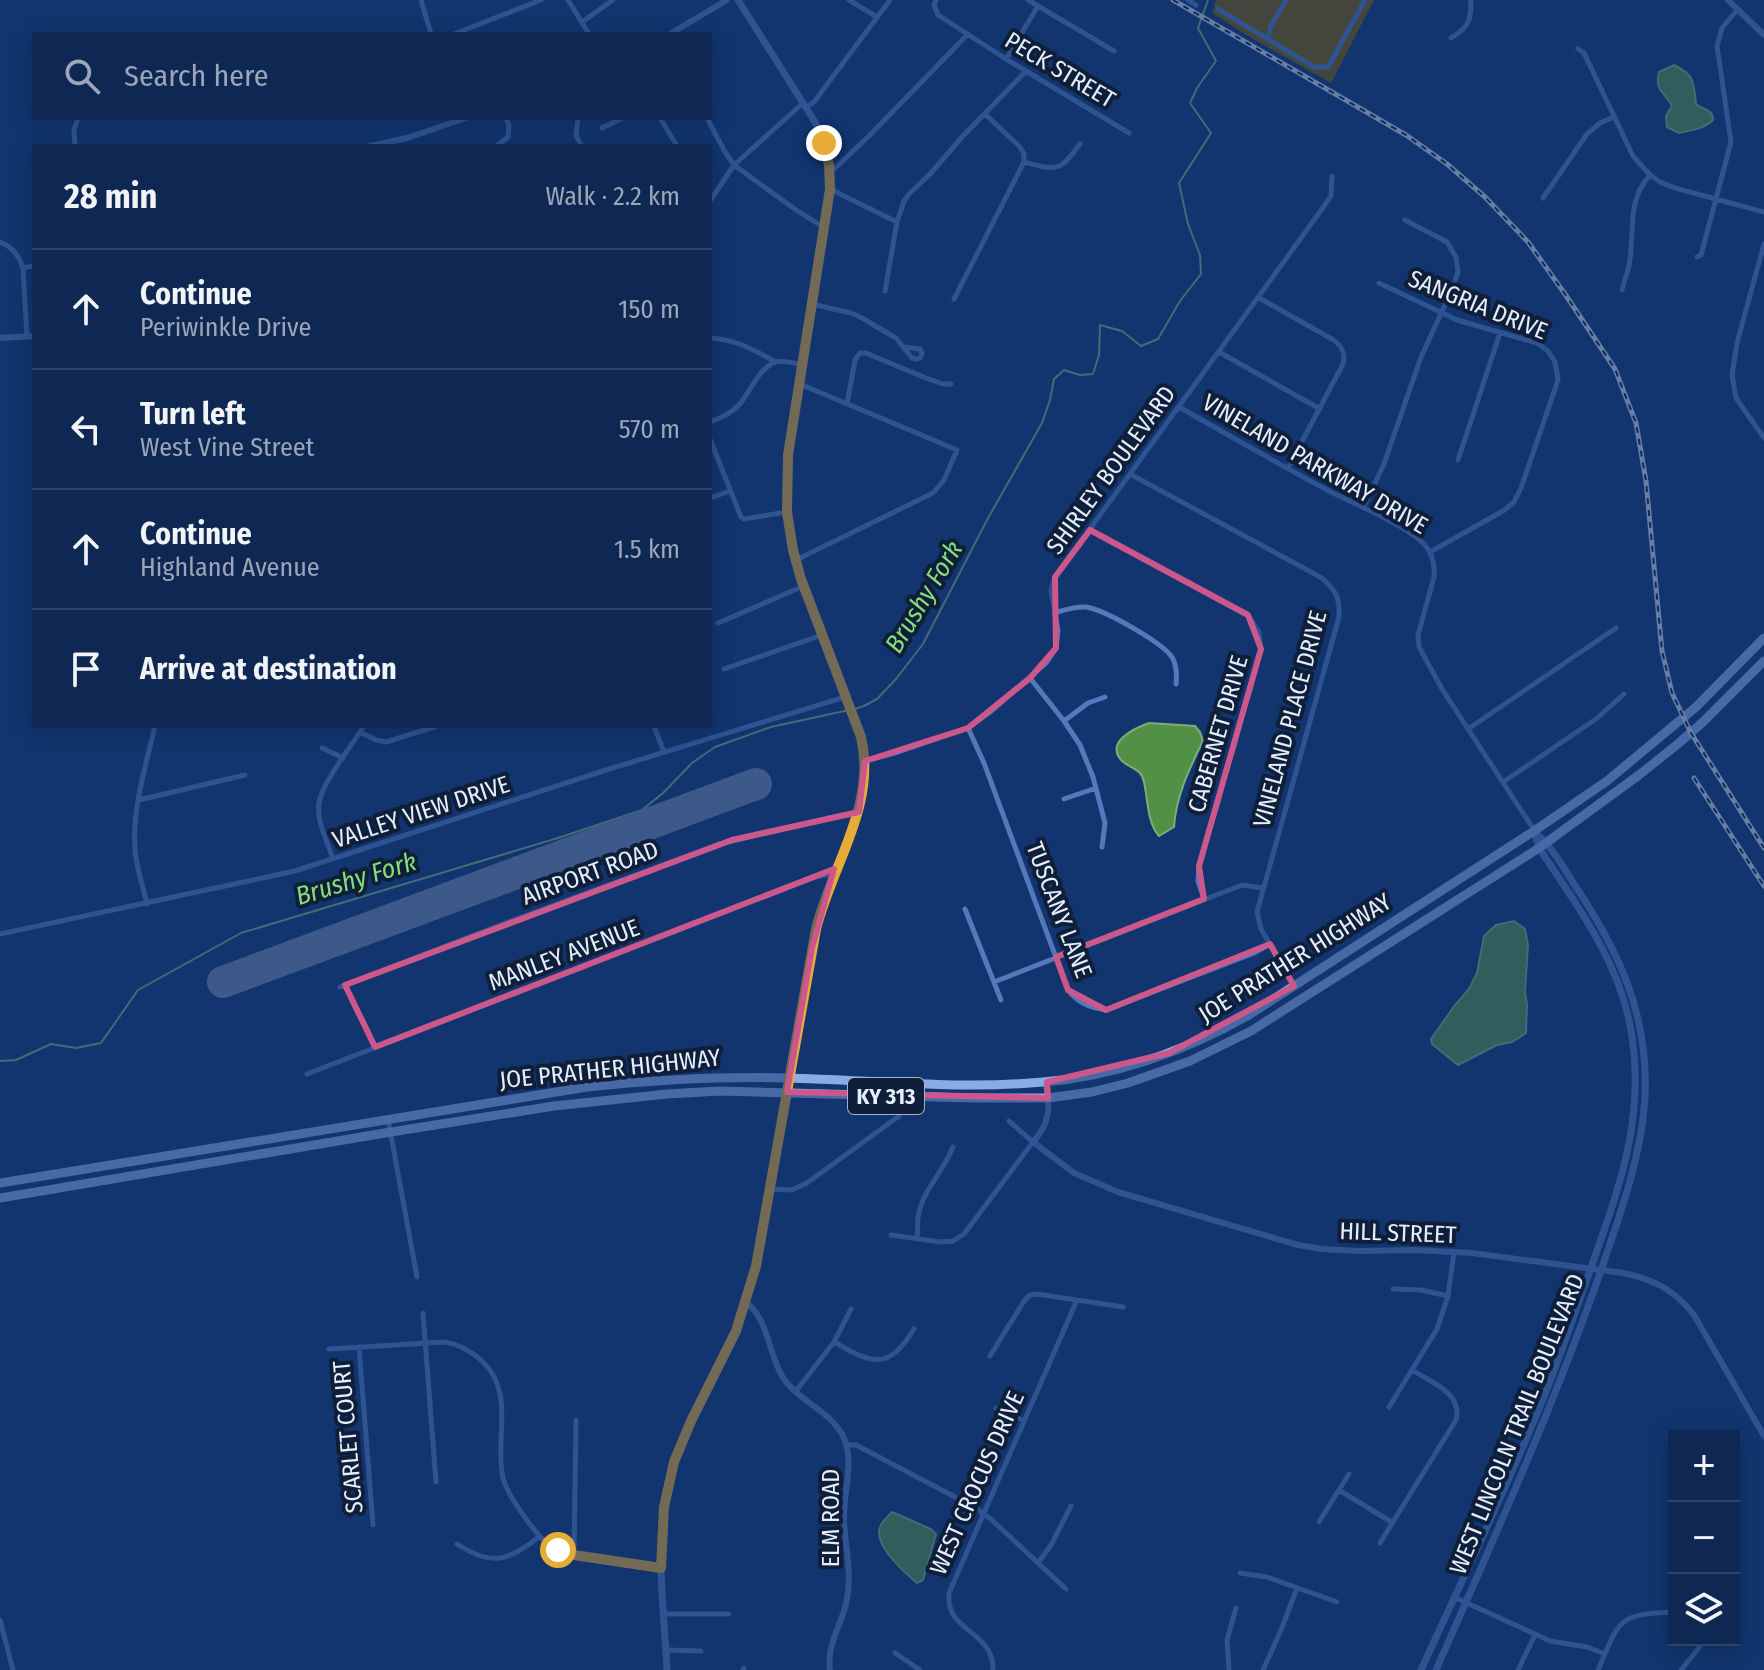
<!DOCTYPE html>
<meta charset="utf-8">
<style>
:root{--surface:#0e2853;--page:#1c345d;--text:#f1f3f6;--muted:#9ba6b8;--line:#2e446a}
body{margin:0;font-family:"Fira Sans Condensed",sans-serif;background:var(--page);color:var(--text)}
.controls{position:absolute;right:24px;bottom:24px;display:grid;overflow:hidden;border-radius:0px;box-shadow:0 4px 20px #0003}
.controls button{width:72px;height:72px;display:grid;place-items:center;padding:0;border:0;border-bottom:2px solid var(--line);background:var(--surface);color:var(--text);font:40px sans-serif}
.stop{position:absolute;width:24px;height:24px;margin:-18px;border:6px solid #e7ac36;border-radius:50%;background:#fff}
.stop.end{background:#e7ac36;border-color:#fff;box-shadow:0 2px 8px #0008}
.list{margin:0;padding:0;list-style:none}
h2{display:flex;justify-content:space-between;align-items:center;height:104px;margin:0;padding:0 32px;font-size:34px}
h2 small{font-size:26px;font-weight:400;color:var(--muted)}
.list li{display:grid;grid-template-columns:52px 1fr auto;gap:24px;align-items:center;box-sizing:border-box;height:120px;padding:0 32px;border-top:2px solid var(--line)}
.list b{display:block;font-size:30px;white-space:nowrap}
.list p{margin:0;font-size:26px;white-space:nowrap;color:var(--muted)}
.list em{font-size:26px;font-style:normal;color:var(--muted)}
.icon{flex:none;width:44px;height:44px;fill:none;stroke:currentColor;stroke-width:2;stroke-linecap:round;stroke-linejoin:round}
.map{position:relative;flex:none;width:1764px;height:1670px;overflow:hidden}
.search{position:absolute;background:var(--surface);box-shadow:0 4px 20px #0003;left:32px;top:32px;width:680px;height:88px;display:flex;align-items:center;gap:20px;box-sizing:border-box;padding:0 28px;border-radius:0px;color:var(--muted);font-size:30px}
.panel{position:absolute;background:var(--surface);box-shadow:0 4px 20px #0003;left:32px;top:144px;width:680px;height:584px;border-radius:0px}
.map>svg:first-child{display:block}
.green{fill:#815b02}
.water{fill:#529145;stroke:#7ead7c;stroke-width:2}
.lines{fill:none;stroke-linecap:round;stroke-linejoin:round}
.stream{stroke:#7ead7c;stroke-width:2}
.runway{stroke:#6f86ac;stroke-width:32}
.minor{stroke:#5379ba;stroke-width:5}
.tertiary{stroke:#5379ba;stroke-width:6}
.secondary{stroke:#5379ba;stroke-width:7}
.trunk{stroke:#87ace8;stroke-width:9}
.rail-casing{stroke:#cbd7ea;stroke-width:5}
.rail{stroke:#101f39;stroke-width:2;stroke-dasharray:6;stroke-linecap:butt}
.route{stroke:#e7ac36;stroke-width:10}
.marked{fill:none;stroke:#cc588b;stroke-width:6;stroke-linejoin:round}
.labels{text-anchor:middle;dominant-baseline:central;stroke-width:8;stroke-linejoin:round;paint-order:stroke}
.shield{fill:#101f39;stroke:#a5b0c2;stroke-width:2}
.shield-label{font-size:22px;font-weight:bold;fill:#e5eefc}
.street-label{font-size:24px;fill:#e5eefc;stroke:#101f39}
.water-label{font-size:26px;font-style:italic;fill:#89dd79;stroke:#101f39}
</style>
<div class="map">
<svg width="1764" height="1670" viewBox="0 0 1764 1670">
<rect width="100%" height="100%" fill="#13356f"/>
<path class="green" d="M1216 0H1374L1331 83 1253 39 1212 13Z"/>
<path class="water" d="M1674 65C1696 76 1693 82 1696 104 1702 110 1713 108 1713 120 1704 129 1691 130 1679 133L1667 127 1666 116 1672 106C1665 92 1654 91 1659 72Z
M1149 723 1195 726 1200 732 1203 741C1189 769 1176 797 1174 827L1159 836C1147 822 1148 800 1144 782 1142 769 1131 769 1122 761 1104 742 1135 728 1149 723Z
M1514 921 1525 929 1528 945 1525 992 1527 1004 1526 1033 1512 1042 1497 1045 1458 1065 1432 1044 1431 1039 1455 1005 1469 989 1477 973 1484 936 1496 925Z
M892 1512 931 1529 936 1534 923 1580 917 1583C904 1572 873 1545 880 1527 882 1521 888 1517 892 1512Z"/>
<g class="lines">
<path class="stream" d="M855 709 864 706 877 699 896 679 923 644 987 520 1042 423 1050 400 1054 379 1064 370 1080 375 1093 374 1099 355 1100 325 1122 331 1141 346 1158 339 1180 301 1201 274 1200 255 1188 224 1179 183 1211 133 1190 103 1197 88 1216 61 1198 28 1208 0
M0 1061 16 1060 51 1044 76 1048 101 1043 138 990 241 933 558 838 642 810 663 793 692 763 715 747 771 727 849 710"/>
<path class="runway" d="M223 982 756 784"/>
<path class="minor" d="M421 0 431 34
M568 0 589 34
M849 0 877 17
M936 0 934 5 938 15 1006 59 1129 133
M1028 0 1114 51
M1188 0 1196 5
M1218 9 1314 67H1328L1365 0
M582 22 613 0
M454 34 541 0
M1268 38 1271 26 1286 0
M1451 38C1469 27 1471 21 1471 0
M1578 49 1584 53 1633 156 1650 175 1660 182 1675 188 1764 212
M1006 59 1038 6
M806 107 814 102 890 0
M578 118 576 136 582 146
M660 118 677 146
M707 118 725 152 734 165 796 210 825 228
M602 128 623 118
M75 146 74 130 78 118
M497 146 508 137 509 126 506 118
M1024 162C1058 171 1059 172 1080 144
M830 173 869 136 968 34
M830 189 897 222
M1543 198 1587 134 1600 123 1614 117
M710 201 734 165 803 103
M0 242C12 246 19 256 23 268L27 337
M1764 244 1737 343 1732 375 1736 398 1764 438
M1697 257 1701 255 1731 142 1717 46 1722 28 1737 10
M23 268 34 266
M1379 283 1457 320 1537 343 1548 351 1555 362 1558 379 1556 386 1521 488 1514 502 1503 511 1430 552
M1622 290C1624 282 1627 274 1629 266 1635 234 1626 201 1650 175
M885 291 897 222 904 201 909 194 930 174 963 136 1026 71
M1259 298 1332 339C1341 345 1346 352 1343 364L1288 468
M954 299 1024 162V154L1020 147 985 114
M812 304 851 313 862 318 896 338 912 358 916 359 920 358 922 354 920 349 904 347
M710 338C735 339 754 350 776 362
M1219 352 1320 409
M847 404 855 360 860 353H866L926 378 943 384H951
M1179 407C1230 436 1280 465 1331 492 1355 504 1405 525 1423 543 1432 552 1435 564 1434 577L1418 635 1419 647 1442 689 1534 830
M710 422C721 418 730 414 738 406 750 393 759 367 776 362 785 360 794 363 802 365
M710 439 741 517 744 519 787 512
M1458 460 1500 333
M1130 474 1322 578C1336 591 1340 597 1339 617L1257 912 1261 929 1294 986
M710 498 730 491
M1363 508 1384 464 1421 357 1452 290 1458 272 1456 257 1447 242 1405 220
M1090 530 1248 615 1259 632 1261 649 1199 866 1198 881 1204 899
M796 560 933 493 944 480 957 450 800 384
M1054 613C1065 610 1075 606 1086 607 1103 609 1166 644 1173 659 1177 667 1177 675 1176 684
M718 623 804 586
M724 669 822 635
M1030 678 1064 721 1080 745 1093 777 1105 823 1102 847
M1064 721 1088 703 1105 697
M654 726 664 752
M968 728 984 763 1068 990C1078 1003 1090 1008 1106 1010L1254 953 1270 944
M1468 729 1616 628
M360 732 376 740 386 742 437 726
M322 748 343 758
M865 761 898 752 968 728 990 712 1047 662 1056 648 1058 631 1051 590 1055 577 1317 216 1331 196 1332 176
M1503 782 1596 719 1624 694
M1064 799 1096 788
M139 800 245 775
M333 859C328 843 316 821 319 803 322 783 352 745 364 726
M147 904C143 886 136 867 135 849 132 809 146 765 155 726
M965 909 1001 1000
M0 934 295 871 606 770 845 697
M994 982 1242 885 1263 888
M345 985 375 1047
M340 987 500 925 719 844 842 815 857 814
M307 1074 815 877 834 874
M388 1119 417 1277
M771 1189 792 1190 807 1183 899 1116
M891 1235 940 1242 953 1241 964 1234 1033 1142 1009 1121
M917 1239C918 1230 917 1220 919 1212 924 1190 944 1170 953 1147
M1393 1289 1421 1290 1448 1296
M423 1313 436 1482
M834 1342C872 1364 888 1371 914 1329
M359 1347 373 1525
M329 1349 444 1342C459 1344 471 1351 482 1361 516 1393 494 1438 503 1478 507 1495 538 1539 553 1548 571 1559 637 1566 661 1568
M990 1356 1024 1301 1030 1295 1037 1294 1123 1307
M796 1391 834 1342 851 1309
M1389 1407 1437 1329 1448 1296 1454 1252
M996 1408 1024 1421
M846 1445H856L976 1508 993 1521 1066 1589
M1349 1474 1339 1490 1393 1523
M1319 1522 1339 1490
M1380 1543 1456 1420C1463 1393 1431 1382 1412 1370
M457 1544C492 1567 508 1561 540 1536
M574 1555 576 1420
M1038 1563 1051 1545 1071 1506
M1240 1573 1267 1577 1337 1602
M1454 1597 1550 1641 1587 1647 1605 1654
M663 1614H729
M0 1620 13 1670
M666 1650 701 1651
M895 1653 920 1670
M743 1670 744 1668
M993 1670C994 1630 945 1633 949 1593L1077 1300
M1229 1670 1227 1640 1236 1608
M1263 1670 1281 1630 1297 1588
M1518 1670 1535 1635
M1598 1670C1620 1620 1616 1614 1674 1612
M1681 1670 1699 1648 1703 1640"/>
<path class="tertiary" d="M1728 0 1764 35
M670 34 727 0
M370 146 407 138 466 118
M0 338 34 336
M1046 1082C1050 1107 1051 1122 1033 1142L1074 1173 1118 1192 1298 1245 1322 1249 1359 1251 1415 1250 1472 1253 1623 1273C1653 1279 1675 1290 1694 1315L1764 1436
M746 1303C768 1316 769 1358 784 1379 799 1401 828 1410 842 1434 856 1460 843 1491 844 1519 845 1546 852 1572 847 1599 843 1623 826 1644 830 1670"/>
<path class="secondary" d="M667 1670C664 1606 653 1539 670 1476 681 1434 705 1398 723 1359 741 1322 752 1284 761 1244L816 929C832 865 877 805 861 737L801 579 791 540 787 512V479L791 437 829 203C832 173 828 149 815 122L738 0
M1421 1670C1461 1582 1504 1494 1541 1404 1558 1363 1572 1321 1587 1279 1617 1193 1648 1118 1630 1025 1617 958 1576 904 1539 848L1535 834
M1436 1670C1493 1541 1551 1412 1598 1279 1618 1220 1641 1161 1645 1098 1649 1015 1619 951 1574 884 1562 865 1551 846 1534 831"/>
<path class="trunk" d="M0 1183 587 1087C654 1080 720 1076 787 1078 872 1080 958 1090 1043 1082 1116 1076 1185 1051 1249 1015L1534 831 1607 781 1696 707 1764 638
M0 1198 391 1132 554 1106 667 1094 720 1091 972 1098H1048L1092 1092 1128 1083 1190 1061 1251 1031 1539 848 1639 775 1679 743 1703 722 1764 661"/>
<defs>
<path id="rail" d="M1173 0 1406 135 1447 164 1485 197 1528 242 1565 294 1615 369 1636 423 1646 481 1662 651 1672 693 1691 733 1764 848
M1694 778 1764 886"/>
</defs>
<use href="#rail" class="rail-casing"/>
<use href="#rail" class="rail"/>
</g>
<g class="lines">
<path class="route" d="M558 1550 574 1555 661 1568 664 1507 674 1462 691 1421 736 1331 756 1266 816 929C832 865 877 805 861 737L801 579 793 550 787 512 788 455 830 189 829 165 824 143"/>
</g>
<path d="M0 0H1764V1670H0ZM1090 530 1248 615 1261 649 1199 866 1204 899 1056 957 1068 990 1106 1010 1270 944 1294 986 1169 1053 1047 1082 1048 1098 787 1092 812 948 834 869 375 1047 345 985 732 840 859 812 865 761 968 728 1030 678 1056 648 1055 577Z" fill="#13356f" fill-opacity=".55" fill-rule="evenodd"/>
<path class="marked" d="M1090 530 1248 615 1261 649 1199 866 1204 899 1056 957 1068 990 1106 1010 1270 944 1294 986 1169 1053 1047 1082 1048 1098 787 1092 812 948 834 869 375 1047 345 985 732 840 859 812 865 761 968 728 1030 678 1056 648 1055 577Z"/>
<g class="labels">
<rect class="shield" x="848" y="1078" width="76" height="36" rx="6"/>
<g class="shield-label">
<text x="886" y="1096">KY 313</text>
</g>
<g class="street-label">
<text transform="translate(1060 70) rotate(31)">PECK STREET</text>
<text transform="translate(1478 305) rotate(22)">SANGRIA DRIVE</text>
<text transform="translate(1315 464) rotate(30)">VINELAND PARKWAY DRIVE</text>
<text transform="translate(1111 470) rotate(-54)">SHIRLEY BOULEVARD</text>
<text transform="translate(1290 719) rotate(-75)">VINELAND PLACE DRIVE</text>
<text transform="translate(1218 734) rotate(-74)">CABERNET DRIVE</text>
<text transform="translate(421 812) rotate(-18)">VALLEY VIEW DRIVE</text>
<text transform="translate(590 873) rotate(-20)">AIRPORT ROAD</text>
<text transform="translate(1059 910) rotate(69)">TUSCANY LANE</text>
<text transform="translate(564 955) rotate(-21)">MANLEY AVENUE</text>
<text transform="translate(1295 958) rotate(-32)">JOE PRATHER HIGHWAY</text>
<text transform="translate(610 1069) rotate(-6)">JOE PRATHER HIGHWAY</text>
<text transform="translate(1398 1233) rotate(2)">HILL STREET</text>
<text transform="translate(1517 1424) rotate(-68)">WEST LINCOLN TRAIL BOULEVARD</text>
<text transform="translate(348 1437) rotate(-95)">SCARLET COURT</text>
<text transform="translate(977 1483) rotate(-66)">WEST CROCUS DRIVE</text>
<text transform="translate(831 1518) rotate(-90)">ELM ROAD</text>
</g>
<g class="water-label">
<text transform="translate(924 597) rotate(-59)">Brushy Fork</text>
<text transform="translate(356 879) rotate(-17)">Brushy Fork</text>
</g>
</g>
</svg>
<div class="controls">
<button>+</button>
<button>−</button>
<button><svg class="icon" aria-label="layers" viewBox="0 0 24 24"><path d="M12 4l9 5-9 5-9-5zM3 14l9 5 9-5"/></svg></button>
</div>
<div class="stop" style="left:558px;top:1550px"></div>
<div class="stop end" style="left:824px;top:143px"></div>
<div class="search"><svg class="icon" aria-label="search" viewBox="0 0 24 24"><circle cx="10" cy="10" r="6"/><path d="M15 15l6 6"/></svg>Search here</div>
<section class="panel">
<h2>28 min<small>Walk · 2.2 km</small></h2>
<ul class="list">
<li><svg class="icon" aria-label="ahead" viewBox="0 0 24 24"><path d="M12 20V5M6 11l6-6 6 6"/></svg><div><b>Continue</b><p>Periwinkle Drive</p></div><em>150 m</em></li>
<li><svg class="icon" aria-label="left" viewBox="0 0 24 24"><path d="M17 20v-9H6M10 6l-5 5 5 5"/></svg><div><b>Turn left</b><p>West Vine Street</p></div><em>570 m</em></li>
<li><svg class="icon" aria-label="ahead" viewBox="0 0 24 24"><path d="M12 20V5M6 11l6-6 6 6"/></svg><div><b>Continue</b><p>Highland Avenue</p></div><em>1.5 km</em></li>
<li><svg class="icon" aria-label="arrive" viewBox="0 0 24 24"><path d="M6 21V4h12l-3 4 3 4H6"/></svg><div><b>Arrive at destination</b></div></li>
</ul>
</section>
</div>
